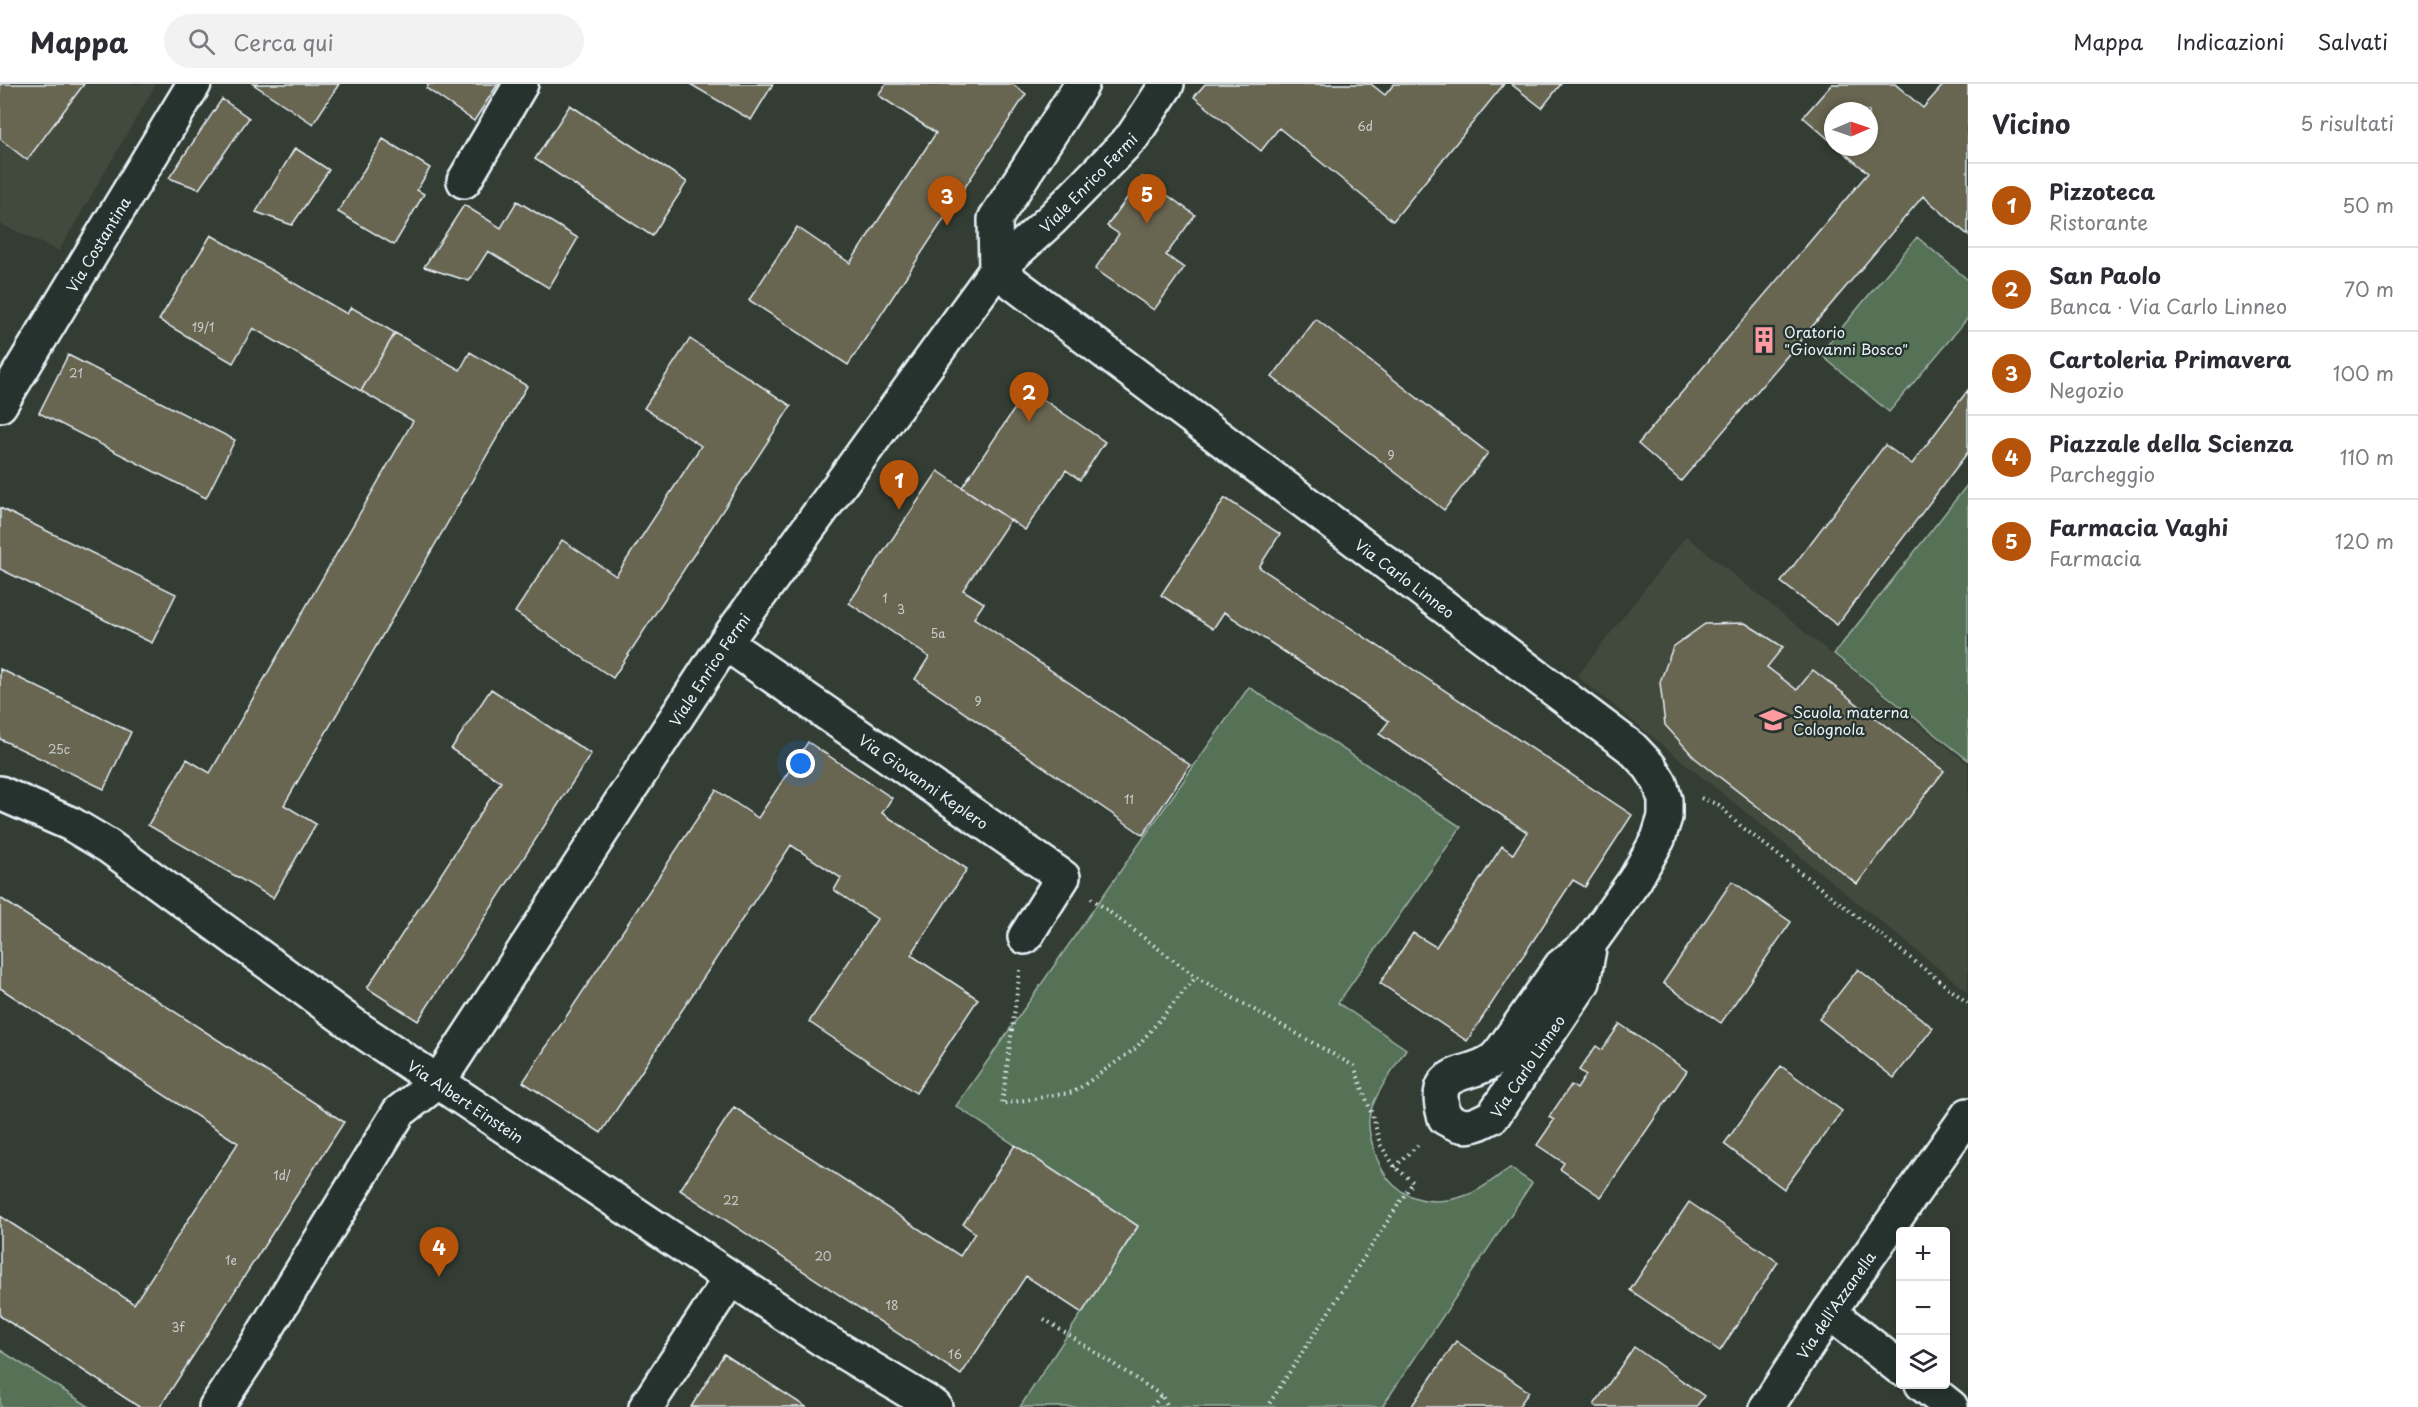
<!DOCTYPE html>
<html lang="it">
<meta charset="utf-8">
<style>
:root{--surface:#fff;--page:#f2f2f3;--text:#2b2b33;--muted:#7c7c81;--line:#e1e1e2;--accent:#b45309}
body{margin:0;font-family:"Playpen Sans",sans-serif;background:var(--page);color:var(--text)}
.controls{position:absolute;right:18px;bottom:18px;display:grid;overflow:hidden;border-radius:6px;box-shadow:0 3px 9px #0003}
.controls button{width:54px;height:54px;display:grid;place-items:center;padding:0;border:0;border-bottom:2px solid var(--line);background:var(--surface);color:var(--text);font:30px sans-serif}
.compass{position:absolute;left:1824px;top:18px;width:54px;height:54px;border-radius:50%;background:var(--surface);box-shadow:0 3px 9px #0003;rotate:88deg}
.you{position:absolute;left:801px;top:680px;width:21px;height:21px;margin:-15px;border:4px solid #fff;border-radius:50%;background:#1a73e8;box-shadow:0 0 0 9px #1a73e833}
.badge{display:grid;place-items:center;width:39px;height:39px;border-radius:50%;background:var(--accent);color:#fff;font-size:20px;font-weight:700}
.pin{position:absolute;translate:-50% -50px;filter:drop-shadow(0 2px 3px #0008)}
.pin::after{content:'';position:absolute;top:32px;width:21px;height:18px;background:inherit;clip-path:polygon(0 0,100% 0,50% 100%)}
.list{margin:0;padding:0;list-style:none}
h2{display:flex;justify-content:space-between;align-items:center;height:78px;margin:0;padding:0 24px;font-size:26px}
h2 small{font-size:20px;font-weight:400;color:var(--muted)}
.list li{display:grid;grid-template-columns:39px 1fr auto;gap:18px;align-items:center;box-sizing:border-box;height:84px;padding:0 24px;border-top:2px solid var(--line)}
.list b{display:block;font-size:22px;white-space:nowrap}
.list p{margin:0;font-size:20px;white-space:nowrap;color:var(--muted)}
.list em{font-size:20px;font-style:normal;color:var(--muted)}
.icon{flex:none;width:33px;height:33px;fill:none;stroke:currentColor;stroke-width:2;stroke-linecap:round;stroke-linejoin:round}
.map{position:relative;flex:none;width:1968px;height:1323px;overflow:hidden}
header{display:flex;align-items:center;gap:36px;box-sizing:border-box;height:84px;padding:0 30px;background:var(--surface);border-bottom:2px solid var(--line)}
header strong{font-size:28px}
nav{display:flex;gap:33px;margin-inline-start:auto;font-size:21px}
.search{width:420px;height:54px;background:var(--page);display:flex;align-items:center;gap:15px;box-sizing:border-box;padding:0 21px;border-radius:33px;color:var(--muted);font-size:22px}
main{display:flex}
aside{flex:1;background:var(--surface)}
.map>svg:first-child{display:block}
.built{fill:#43493d}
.green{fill:#557157;stroke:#9eb1a8;stroke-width:1.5}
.building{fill:#676551;stroke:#e8f1f8;stroke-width:1.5}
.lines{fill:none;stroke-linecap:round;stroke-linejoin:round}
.minor-casing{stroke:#e8f1f8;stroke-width:38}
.path{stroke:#e8f1f8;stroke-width:4;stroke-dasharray:1.5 4.5;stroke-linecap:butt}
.minor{stroke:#26332d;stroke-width:33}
.labels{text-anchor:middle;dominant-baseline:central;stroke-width:4.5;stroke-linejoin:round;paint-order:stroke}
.number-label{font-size:12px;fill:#c8cece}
.street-label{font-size:15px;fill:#e8f1f8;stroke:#26332d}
.poi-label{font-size:15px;fill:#e8f1f8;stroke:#26332d;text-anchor:start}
</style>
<header>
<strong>Mappa</strong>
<div class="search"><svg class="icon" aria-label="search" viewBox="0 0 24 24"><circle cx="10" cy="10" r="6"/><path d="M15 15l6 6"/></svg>Cerca qui</div>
<nav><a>Mappa</a><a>Indicazioni</a><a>Salvati</a></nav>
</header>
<main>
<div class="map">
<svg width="1968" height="1323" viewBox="0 0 1968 1323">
<rect width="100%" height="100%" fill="#333d34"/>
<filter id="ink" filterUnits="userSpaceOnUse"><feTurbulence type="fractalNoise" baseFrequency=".0167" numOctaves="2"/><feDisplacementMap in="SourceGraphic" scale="12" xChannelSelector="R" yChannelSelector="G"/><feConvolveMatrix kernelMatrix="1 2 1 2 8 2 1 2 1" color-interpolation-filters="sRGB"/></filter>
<g filter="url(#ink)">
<path class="built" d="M0 0H156L59 167 0 140Z
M1686 452 1968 680V908L1577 592Z"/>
<path class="green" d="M1917 153 1968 196V234L1889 328 1820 270Z
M1968 400V676L1834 570Z
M1249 603 1461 743 1338 919 1406 965C1394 985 1377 1006 1370 1029 1366 1043 1372 1061 1377 1074 1391 1114 1428 1125 1467 1111 1482 1106 1496 1093 1510 1084L1532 1099 1382 1323H1020L1138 1143 956 1022Z
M0 1266 90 1323H0Z"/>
<path class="building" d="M0 0H84L27 76 0 55Z
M253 0H339L313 40Z
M429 0H498L474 37 426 4Z
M690 0H773L751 36Z
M886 0H1012L1026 10 848 281 749 216 797 143 850 179 936 49 878 11Z
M1205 0H1371L1385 11 1394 0H1504L1393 137 1279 44 1261 67 1194 13Z
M1511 0H1561L1542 24Z
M1832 0H1895L1923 24 1944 0H1968V151L1923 112 1681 397 1638 360 1868 89 1838 63H1869V27H1833V59L1803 33Z
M222 15 249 34 199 105 169 94Z
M570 21 687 98 652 152 535 75Z
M383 55 430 84 417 106 424 110 394 161 338 128Z
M295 64 329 86 292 141 256 128Z
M1142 93 1195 131 1166 171 1184 184 1154 226 1095 185 1119 150 1107 142Z
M517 117 578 154 549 204 488 167 469 197 424 183 464 121 501 144Z
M211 151 347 230 351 223 395 249 361 307 253 244 233 279 159 236Z
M1316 235 1488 369 1444 426 1272 293Z
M395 249 460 286 470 268 527 302 284 721 316 740 273 814 148 741 187 675 210 689 413 337 361 307Z
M690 255 791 322 613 594 515 528 562 456 616 492 701 362 644 324Z
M68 271 235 356 206 414 39 329Z
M1028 305 1105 358 1080 396 1066 386 1025 446 962 403Z
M1968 306V368L1837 541 1781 498 1885 361 1912 380Z
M938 387 1010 436 963 506 984 519 974 534 1190 681 1143 751 915 595 929 573 849 519Z
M1225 414 1280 450 1259 483 1632 731 1585 803 1573 796 1467 957 1380 899 1413 849 1436 863 1502 762 1513 770 1527 748 1379 650 1389 637 1224 528 1213 545 1161 511Z
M0 424 176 510 152 559 0 485Z
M1745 539 1783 563 1767 583 1797 606 1813 586 1944 687 1857 800 1695 674 1665 641 1660 598 1673 563 1705 540Z
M0 585 131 648 104 705 0 655Z
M491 605 591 670 418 937 367 904 501 698 451 665Z
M808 658 892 714 882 729 967 785 911 871 978 915 916 1009 809 938 877 835 834 806 841 794 791 761 601 1049 523 998 716 706 758 734Z
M1732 797 1791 838 1721 939 1663 899Z
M0 814 344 1038 160 1323H139L0 1232V1132L134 1220 238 1059 0 904Z
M1858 885 1933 944 1894 994 1819 935Z
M1620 940 1687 987 1601 1113 1560 1085 1564 1079 1537 1061 1554 1036 1549 1033 1571 1001 1577 1005 1586 991 1579 986 1596 962 1602 966Z
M1781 982 1842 1027 1784 1105 1724 1060Z
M734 1023 960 1172 975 1149 963 1140 1015 1061 1138 1142 1082 1229 1026 1192 961 1291 680 1106Z
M1689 1118 1778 1178 1720 1267 1630 1206Z
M1456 1257 1529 1308 1518 1323H1411Z
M1634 1263 1704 1312 1696 1323H1597L1594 1321Z
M724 1270 806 1323H691Z"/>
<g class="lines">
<defs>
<g id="minor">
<path d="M464 97 521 0"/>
<path id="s1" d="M996 186 1632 664 1650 683 1660 699 1665 716V733L1658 755 1635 796 1590 859 1561 882 1503 965C1500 969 1497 973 1493 976 1469 995 1428 981 1445 1034 1465 1046 1472 1043 1493 1032L1583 898 1590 859"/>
<path d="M996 186 995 135 1082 0"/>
<path id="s2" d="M0 321 194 0"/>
<path id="s3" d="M725 559 1063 793 1025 853"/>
<path id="s4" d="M0 709 71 740 108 762 362 947 822 1255 935 1323"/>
<path d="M1829 1228 1900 1284"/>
<path d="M1922 1300 1951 1323"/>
<path id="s5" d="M216 1323 248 1275 399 1028 439 997 725 559 996 186 1052 135 1133 52 1167 0"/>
<path d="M646 1323 730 1195"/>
<path id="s6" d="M1767 1323 1829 1228 1968 1031"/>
</g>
</defs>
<use href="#minor" class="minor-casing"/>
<path class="path" d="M1701 714 1719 721 1737 739 1968 919
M1091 814 1196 893 1354 982 1374 1036 1380 1060 1395 1083 1413 1098 1267 1323
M1020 886 1002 1020 1074 1008 1136 964 1196 893
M1395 1083 1420 1059
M1044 1235 1161 1311
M1152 1323 1161 1311 1169 1323"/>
<use href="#minor" class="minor"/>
</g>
</g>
<defs>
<symbol id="building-bare" viewBox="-9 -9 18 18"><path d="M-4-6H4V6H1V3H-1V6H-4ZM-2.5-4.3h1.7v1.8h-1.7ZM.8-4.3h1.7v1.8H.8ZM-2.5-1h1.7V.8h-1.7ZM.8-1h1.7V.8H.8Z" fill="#ff9aa2" stroke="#26332d" stroke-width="2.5" paint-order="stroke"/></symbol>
<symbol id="school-bare" viewBox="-9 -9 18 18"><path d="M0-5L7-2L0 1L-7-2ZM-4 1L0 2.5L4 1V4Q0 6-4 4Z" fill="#ff9aa2" stroke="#26332d" stroke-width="2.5" paint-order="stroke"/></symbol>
</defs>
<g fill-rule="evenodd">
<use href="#building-bare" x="1745" y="237" width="38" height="38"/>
<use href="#school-bare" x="1754" y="617" width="38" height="38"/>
</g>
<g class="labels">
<g class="number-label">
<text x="1365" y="42">6d</text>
<text x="203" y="243">19/1</text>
<text x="76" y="289">21</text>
<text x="1391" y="371">9</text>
<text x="885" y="514">1</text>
<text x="901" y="525">3</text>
<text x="938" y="549">5a</text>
<text x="978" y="617">9</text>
<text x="59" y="665">25c</text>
<text x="1129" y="715">11</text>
<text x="282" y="1091">1d/</text>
<text x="731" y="1116">22</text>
<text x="823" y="1172">20</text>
<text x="231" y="1176">1e</text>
<text x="892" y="1221">18</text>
<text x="178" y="1243">3f</text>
<text x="955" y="1270">16</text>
</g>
<g class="street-label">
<text stroke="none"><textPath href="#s5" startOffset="1509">Viale Enrico Fermi</textPath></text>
<text stroke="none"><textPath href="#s2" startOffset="188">Via Costantina</textPath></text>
<text stroke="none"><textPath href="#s1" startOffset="512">Via Carlo Linneo</textPath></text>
<text stroke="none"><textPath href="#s5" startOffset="890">Viale Enrico Fermi</textPath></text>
<text stroke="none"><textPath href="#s3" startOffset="242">Via Giovanni Keplero</textPath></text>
<text stroke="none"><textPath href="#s1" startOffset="1378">Via Carlo Linneo</textPath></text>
<text stroke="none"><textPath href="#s4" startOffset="560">Via Albert Einstein</textPath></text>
<text stroke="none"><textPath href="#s6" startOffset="123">Via dell'Azzanella</textPath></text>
</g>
<g class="poi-label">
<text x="1784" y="247">Oratorio<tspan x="1784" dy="17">"Giovanni Bosco"</tspan></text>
<text x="1793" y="627">Scuola materna<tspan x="1793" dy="17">Colognola</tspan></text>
</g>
</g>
</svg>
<div class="controls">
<button>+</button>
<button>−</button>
<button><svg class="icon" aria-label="layers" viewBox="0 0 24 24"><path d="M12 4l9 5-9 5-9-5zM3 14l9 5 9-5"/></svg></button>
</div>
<svg class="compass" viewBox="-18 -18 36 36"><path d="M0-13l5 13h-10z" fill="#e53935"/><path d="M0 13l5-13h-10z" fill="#7c7c81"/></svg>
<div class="you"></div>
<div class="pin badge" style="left:899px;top:426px">1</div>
<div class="pin badge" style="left:1029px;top:338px">2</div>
<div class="pin badge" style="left:947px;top:142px">3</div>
<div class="pin badge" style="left:439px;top:1193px">4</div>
<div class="pin badge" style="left:1147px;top:140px">5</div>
</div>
<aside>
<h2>Vicino<small>5 risultati</small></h2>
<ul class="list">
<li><span class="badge">1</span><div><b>Pizzoteca</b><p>Ristorante</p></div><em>50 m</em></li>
<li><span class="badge">2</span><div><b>San Paolo</b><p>Banca · Via Carlo Linneo</p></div><em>70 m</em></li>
<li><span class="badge">3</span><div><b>Cartoleria Primavera</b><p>Negozio</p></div><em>100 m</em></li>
<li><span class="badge">4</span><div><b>Piazzale della Scienza</b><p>Parcheggio</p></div><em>110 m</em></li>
<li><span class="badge">5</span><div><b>Farmacia Vaghi</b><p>Farmacia</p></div><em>120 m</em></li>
</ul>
</aside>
</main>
